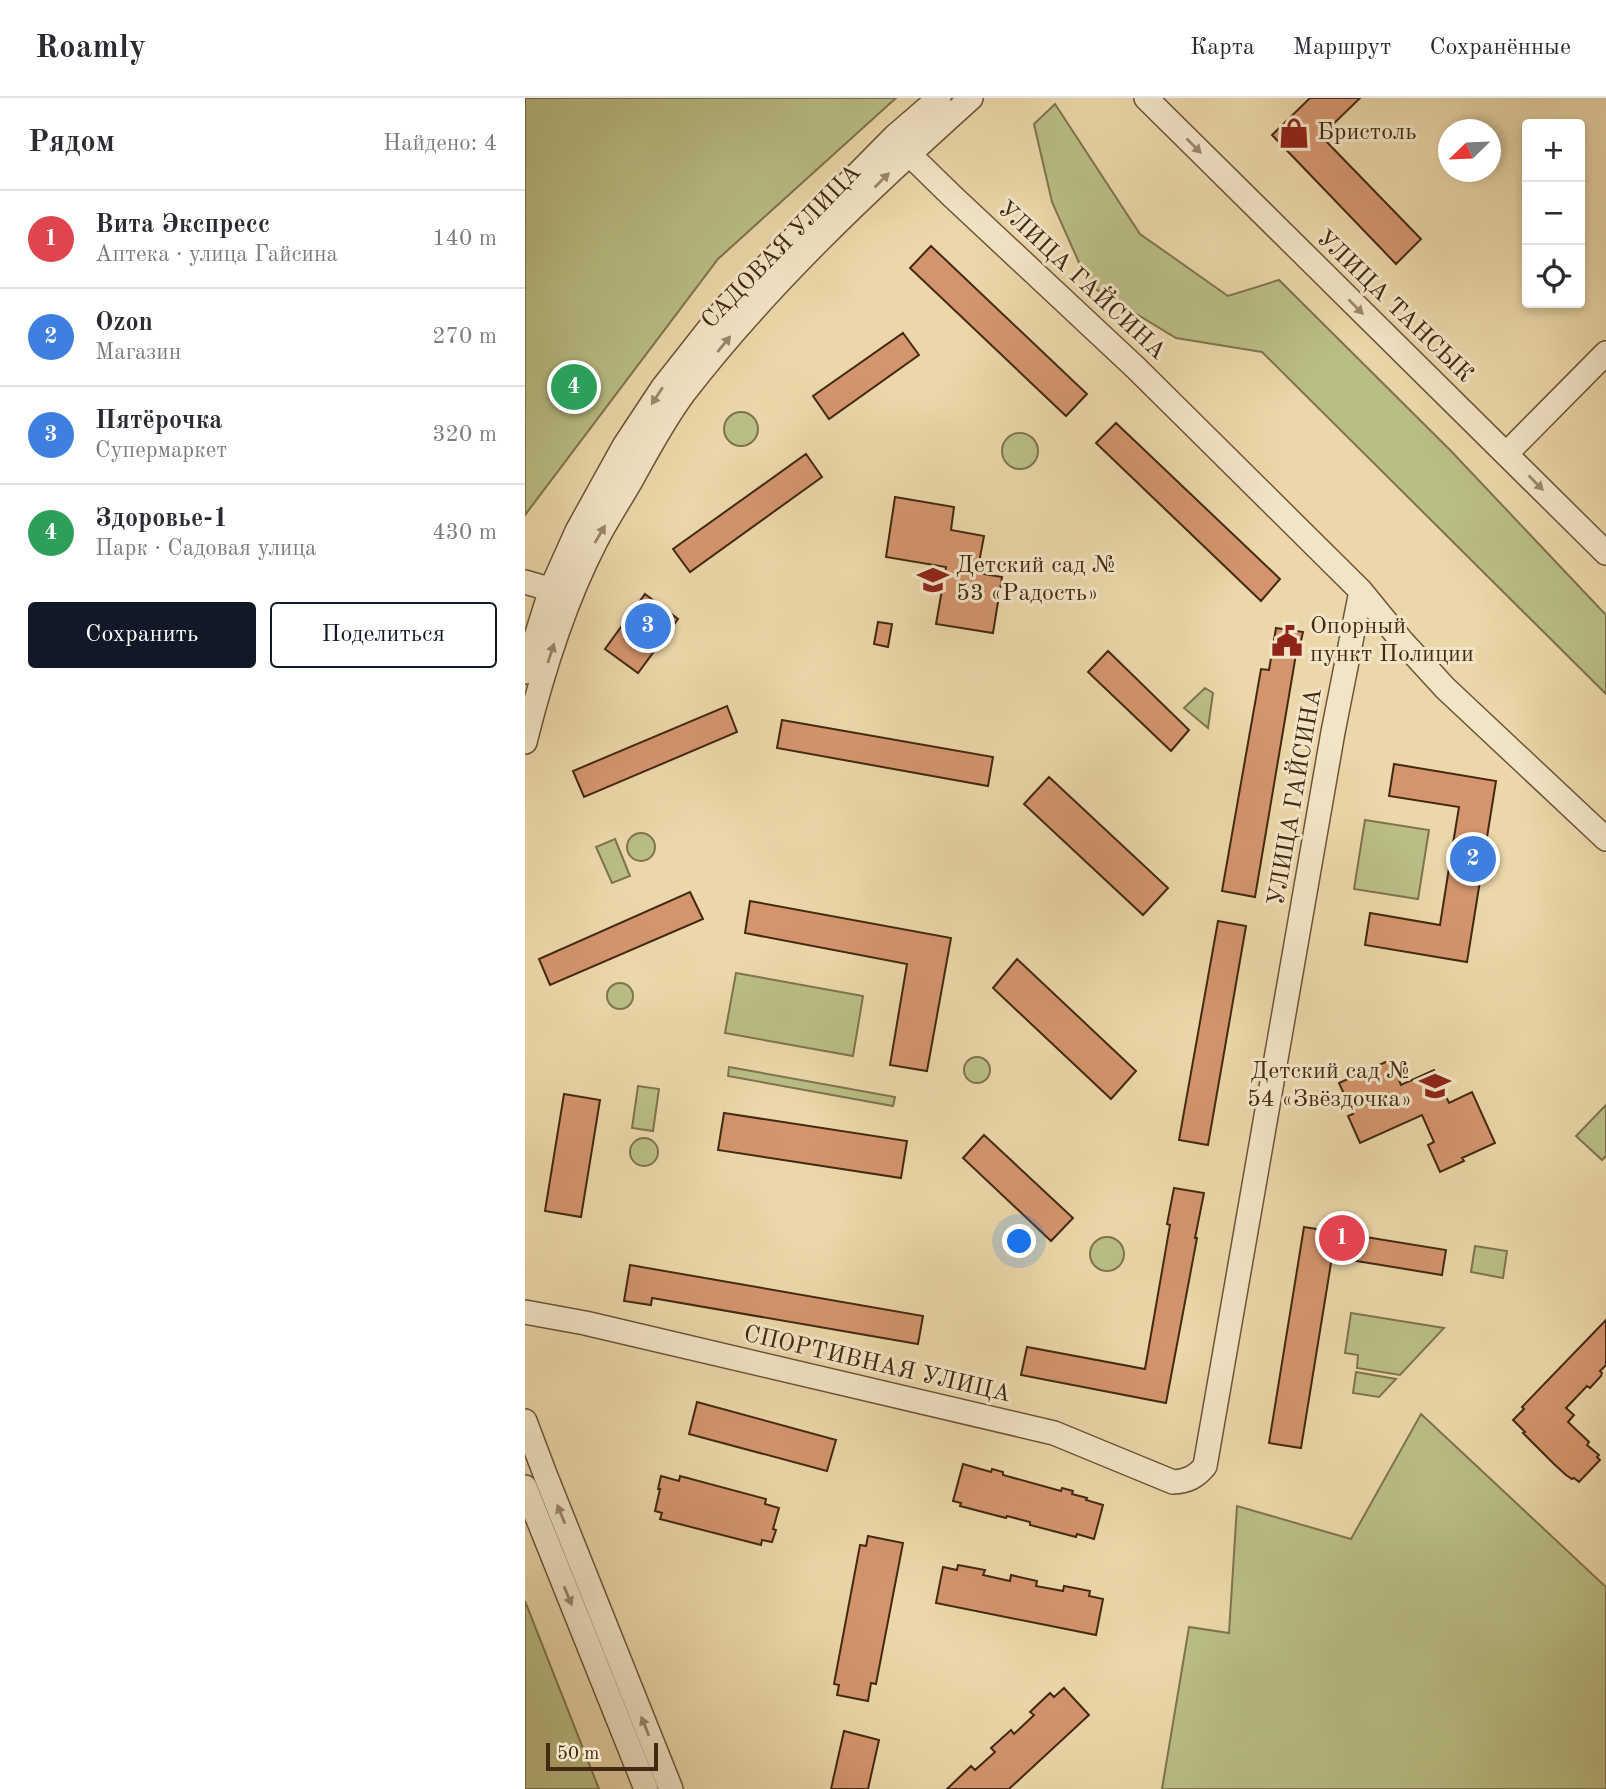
<!DOCTYPE html>
<html lang="ru">
<meta charset="utf-8">
<style>
:root{--surface:#fff;--page:#f7f7f7;--text:#2b2b33;--muted:#7c7c81;--line:#e1e1e2;--accent:#111827}
body{margin:0;font-family:"Old Standard TT",serif;background:var(--page);color:var(--text)}
.controls{position:absolute;right:21px;top:21px;display:grid;overflow:hidden;border-radius:7px;box-shadow:0 4px 10px #0003}
.controls button{width:63px;height:63px;display:grid;place-items:center;padding:0;border:0;border-bottom:2px solid var(--line);background:var(--surface);color:var(--text);font:35px sans-serif}
.compass{position:absolute;left:913px;top:21px;width:63px;height:63px;border-radius:50%;background:var(--surface);box-shadow:0 4px 10px #0003;rotate:247deg}
.scale{position:absolute;left:21px;bottom:18px;width:112px;box-sizing:border-box;padding-left:7px;border:4px solid #432911;border-top:0;font-size:19px;line-height:24px;white-space:nowrap;color:#432911;-webkit-text-stroke:5px #f2e5c7;paint-order:stroke}
.you{position:absolute;left:495px;top:1144px;width:24px;height:24px;margin:-18px;border:5px solid #fff;border-radius:50%;background:#1a73e8;box-shadow:0 0 0 10px #1a73e833}
.badge{display:grid;place-items:center;width:46px;height:46px;border-radius:50%;background:var(--accent);color:#fff;font-size:23px;font-weight:700}
.pin{position:absolute;translate:-50% -50%;border:4px solid #fff;box-shadow:0 2px 7px #0006}
.list{margin:0;padding:0;list-style:none}
h2{display:flex;justify-content:space-between;align-items:center;height:91px;margin:0;padding:0 28px;font-size:30px}
h2 small{font-size:23px;font-weight:400;color:var(--muted)}
.list li{display:grid;grid-template-columns:46px 1fr auto;gap:21px;align-items:center;box-sizing:border-box;height:98px;padding:0 28px;border-top:2px solid var(--line)}
.list b{display:block;font-size:26px;white-space:nowrap}
.list p{margin:0;font-size:23px;white-space:nowrap;color:var(--muted)}
.list em{font-size:23px;font-style:normal;color:var(--muted)}
.actions{display:flex;gap:14px;padding:21px 28px}
.actions a{flex:1;padding:16px 0;border:2px solid var(--accent);border-radius:7px;text-align:center;font-size:24px;color:var(--accent)}
.actions .main{background:var(--accent);color:#fff}
.icon{flex:none;width:38px;height:38px;fill:none;stroke:currentColor;stroke-width:2;stroke-linecap:round;stroke-linejoin:round}
.map{position:relative;flex:none;width:1081px;height:1691px;overflow:hidden}
header{display:flex;align-items:center;gap:42px;box-sizing:border-box;height:98px;padding:0 35px;background:var(--surface);border-bottom:2px solid var(--line)}
header strong{font-size:33px}
nav{display:flex;gap:38px;margin-inline-start:auto;font-size:24px}
main{display:flex}
aside{flex:1;background:var(--surface)}
.map>svg:first-child{display:block}
.green{fill:#babe86;stroke:#7e744c;stroke-width:2}
.building{fill:#d4956e;stroke:#432911;stroke-width:2}
.lines{fill:none;stroke-linecap:round;stroke-linejoin:round}
.minor-casing{stroke:#6d5437;stroke-width:26}
.minor{stroke:#f2e5c7;stroke-width:23}
.oneway{fill:#9a876c}
.labels{text-anchor:middle;dominant-baseline:central;stroke-width:6;stroke-linejoin:round;paint-order:stroke}
.poi-label{font-size:24px;fill:#432911;stroke:#f2e5c7;text-anchor:start}
.street-label{font-size:24px;fill:#432911;stroke:#f2e5c7}
</style>
<header>
<strong>Roamly</strong>
<nav><a>Карта</a><a>Маршрут</a><a>Сохранённые</a></nav>
</header>
<main>
<aside>
<h2>Рядом<small>Найдено: 4</small></h2>
<ul class="list">
<li><span class="badge" style="background:#e0444e">1</span><div><b>Вита Экспресс</b><p>Аптека · улица Гайсина</p></div><em>140 m</em></li>
<li><span class="badge" style="background:#3f7fe0">2</span><div><b>Ozon</b><p>Магазин</p></div><em>270 m</em></li>
<li><span class="badge" style="background:#3f7fe0">3</span><div><b>Пятёрочка</b><p>Супермаркет</p></div><em>320 m</em></li>
<li><span class="badge" style="background:#2e9e5b">4</span><div><b>Здоровье-1</b><p>Парк · Садовая улица</p></div><em>430 m</em></li>
</ul>
<div class="actions"><a class="main">Сохранить</a><a>Поделиться</a></div>
</aside>
<div class="map">
<svg width="1081" height="1691" viewBox="0 0 1081 1691">
<rect width="100%" height="100%" fill="#ebd7a9"/>
<filter id="stains"><feTurbulence type="fractalNoise" baseFrequency=".00286" numOctaves="4"/><feColorMatrix values="0 0 0 0 .2 0 0 0 0 .09 0 0 0 0 .02 0 0 0 .5 -.17"/></filter>
<radialGradient id="worn" r=".72"><stop offset=".6" stop-color="#630" stop-opacity="0"/><stop offset="1" stop-color="#630" stop-opacity=".3"/></radialGradient>
<path class="green" d="M0 0H371L193 161 0 417Z
M530 6 615 136 703 198 754 182 926 353 1081 517V596L737 254 651 240 564 187 527 104 509 26Z
M199 331a17 17 0 1 1 34 0a17 17 0 1 1-34 0Z
M477 353a18 18 0 1 1 36 0a18 18 0 1 1-36 0Z
M680 590 688 595 683 630 659 610Z
M840 722 904 732 893 801 829 791Z
M102 749a14 14 0 1 1 28 0a14 14 0 1 1-28 0Z
M90 741 105 778 87 785 71 749Z
M211 875 338 898 328 958 200 935Z
M82 898a13 13 0 1 1 26 0a13 13 0 1 1-26 0Z
M439 972a13 13 0 1 1 26 0a13 13 0 1 1-26 0Z
M204 969 370 999 368 1008 203 978Z
M113 988 134 991 128 1033 107 1030Z
M1081 1007V1058L1077 1062 1051 1038Z
M105 1054a14 14 0 1 1 28 0a14 14 0 1 1-28 0Z
M565 1156a17 17 0 1 1 34 0a17 17 0 1 1-34 0Z
M950 1148 982 1153 978 1180 946 1174Z
M826 1215 919 1230 875 1277 832 1270 833 1257 820 1255Z
M831 1274 871 1281 854 1299 828 1295Z
M896 1316 1081 1489V1691H637L664 1529 704 1535 712 1408 826 1441Z
M0 1503 74 1691H0Z"/>
<path class="building" d="M785 0H835L796 38 896 141 871 166 747 37Z
M406 148 562 296 541 318 385 170Z
M378 235 394 257 304 321 288 298Z
M591 325 755 481 736 503 571 345Z
M281 356 297 379 165 474 148 451Z
M370 399 429 409 426 432 459 438 452 475 477 479 468 535 411 526 421 469 361 459Z
M120 496 153 521 113 575 80 551Z
M353 524 367 526 363 549 349 546Z
M751 530 778 534 773 556H771L730 799 697 793 736 571 744 572Z
M583 553 664 632 646 653 563 574Z
M202 608 212 634 59 699 48 673Z
M257 622 468 659 463 688 252 650Z
M869 666 971 683 942 864 840 847 845 815 915 827 924 770 934 709 864 698Z
M524 679 643 790 618 817 499 706Z
M165 794 178 821 25 887 14 861Z
M225 803 426 840 402 973 365 967 382 866 220 835Z
M693 823 721 828 683 1047 654 1042Z
M492 861 611 973 586 1001 468 890Z
M865 962 876 987 909 972 924 1005 947 994 970 1045 937 1060 939 1063 915 1074 903 1047 909 1044 897 1017 835 1045 823 1018 828 1016 814 985Z
M39 996 75 1002 56 1119 20 1113Z
M199 1015 382 1043 376 1080 193 1052Z
M459 1037 548 1120 526 1143 438 1060Z
M649 1090 679 1095 670 1140H672L641 1305 496 1277 502 1249 620 1271 645 1127 642 1126Z
M779 1129 921 1152 917 1177 807 1159 776 1350 744 1345Z
M105 1167 398 1218 393 1246 127 1200 126 1207 99 1203Z
M1081 1222V1267L1075 1273 1077 1275 1076 1278 1065 1290 1062 1288 1041 1310 1049 1317 1043 1324 1064 1344 1062 1347 1074 1357 1072 1359 1075 1362 1054 1384 1049 1380 1047 1381 1041 1377 1029 1366 998 1335 1000 1334 988 1322 999 1311 997 1309Z
M172 1304 311 1342 302 1373 164 1336Z
M438 1366 466 1374 467 1371 478 1374V1377L536 1393 537 1390 548 1393 547 1396 562 1400 561 1402 578 1407 569 1441 552 1436 551 1439 505 1427V1424L482 1418 481 1420 435 1408 436 1405 428 1403Z
M136 1378 154 1383 155 1378 241 1401 240 1406 254 1410 248 1431 251 1432 247 1444 237 1442 236 1447 135 1421 137 1415 130 1413 135 1391H133Z
M343 1438 378 1445 351 1586 346 1585 343 1603 312 1597 314 1587 309 1586 335 1447 341 1448Z
M433 1467 460 1472 458 1477 485 1483 486 1477 512 1483 511 1488 538 1493 539 1488 565 1493 564 1498 578 1501 571 1537 411 1505 418 1469 432 1472Z
M539 1590 564 1617 484 1691H422L446 1668 450 1672 470 1654 466 1650 486 1632 489 1636 509 1617 505 1614 525 1595 529 1599Z
M319 1633 354 1642 343 1691H306Z"/>
<g class="lines">
<defs>
<path id="minor" d="M621 0 1081 455
M384 56 427 98 611 270 836 493 876 542 920 590 1081 741
M981 356 1081 255
M0 484 41 496
M0 574 26 491 52 433 99 348 138 289 201 209 370 38 414 0
M0 644C17 576 38 507 70 445 81 423 95 402 107 381 123 352 139 322 159 295 242 187 345 91 446 0
M0 1214 60 1225 529 1335 648 1384C663 1383 671 1379 680 1368L808 634 836 493
M0 1323 20 1376 146 1691
M0 1389 121 1691"/>
</defs>
<use href="#minor" class="minor-casing"/>
<use href="#minor" class="minor"/>
</g>
<defs><path id="oneway-solid" d="M-6-.8H1V-3.2L6.5 0L1 3.2V.8H-6Z" transform="scale(1.75)"/></defs>
<g class="oneway">
<use href="#oneway-solid" transform="translate(669 48) rotate(45)"/>
<use href="#oneway-solid" transform="translate(357 82) rotate(-45)"/>
<use href="#oneway-solid" transform="translate(831 209) rotate(45)"/>
<use href="#oneway-solid" transform="translate(199 246) rotate(-51)"/>
<use href="#oneway-solid" transform="translate(132 298) rotate(123)"/>
<use href="#oneway-solid" transform="translate(1011 385) rotate(45)"/>
<use href="#oneway-solid" transform="translate(75 436) rotate(-60)"/>
<use href="#oneway-solid" transform="translate(26 555) rotate(-72)"/>
<use href="#oneway-solid" transform="translate(36 1416) rotate(-112)"/>
<use href="#oneway-solid" transform="translate(43 1498) rotate(68)"/>
<use href="#oneway-solid" transform="translate(120 1628) rotate(-112)"/>
</g>
<defs>
<symbol id="shop-bare" viewBox="-9 -9 18 18"><path d="M-5-2.5h2.3a2.7 3.5 0 0 1 5.4 0H5L5.5 6h-11ZM-1.5-2.5h3a1.5 2.3 0 0 0-3 0Z" fill="#8f2418" stroke="#f2e5c7" stroke-width="2.5" paint-order="stroke"/></symbol>
<symbol id="school-bare" viewBox="-9 -9 18 18"><path d="M0-5L7-2L0 1L-7-2ZM-4 1L0 2.5L4 1V4Q0 6-4 4Z" fill="#8f2418" stroke="#f2e5c7" stroke-width="2.5" paint-order="stroke"/></symbol>
<symbol id="civic-bare" viewBox="-9 -9 18 18"><path d="M-.6-6.5H3V-4.5H.6V-3L4-1V1h2V6H-6V1h2V-1L-.6-3ZM-1.2 2.5V6h2.4V2.5Z" fill="#8f2418" stroke="#f2e5c7" stroke-width="2.5" paint-order="stroke"/></symbol>
</defs>
<g fill-rule="evenodd">
<use href="#shop-bare" x="747" y="13" width="44" height="44"/>
<use href="#school-bare" x="386" y="460" width="44" height="44"/>
<use href="#civic-bare" x="740" y="521" width="44" height="44"/>
<use href="#school-bare" x="888" y="966" width="44" height="44"/>
</g>
<g class="labels">
<g class="poi-label">
<text x="792" y="35">Бристоль</text>
<text x="431" y="468">Детский сад №<tspan x="431" dy="28">53 «Радость»</tspan></text>
<text x="785" y="529">Опорный<tspan x="785" dy="28">пункт Полиции</tspan></text>
<text x="887" y="974" text-anchor="end">Детский сад №<tspan x="887" dy="28">54 «Звёздочка»</tspan></text>
</g>
<g class="street-label">
<text transform="translate(257 149) rotate(-46)">САДОВАЯ УЛИЦА</text>
<text transform="translate(556 183) rotate(43)">УЛИЦА ГАЙСИНА</text>
<text transform="translate(869 209) rotate(44)">УЛИЦА ТАНСЫК</text>
<text transform="translate(771 699) rotate(-80)">УЛИЦА ГАЙСИНА</text>
<text transform="translate(352 1267) rotate(13)">СПОРТИВНАЯ УЛИЦА</text>
</g>
</g>
<rect width="100%" height="100%" filter="url(#stains)"/>
<rect width="100%" height="100%" fill="url(#worn)"/>
</svg>
<div class="controls">
<button>+</button>
<button>−</button>
<button><svg class="icon" aria-label="locate" viewBox="0 0 24 24"><circle cx="12" cy="12" r="6"/><path d="M12 2v4M12 18v4M2 12h4M18 12h4"/></svg></button>
</div>
<svg class="compass" viewBox="-18 -18 36 36"><path d="M0-13l5 13h-10z" fill="#e53935"/><path d="M0 13l5-13h-10z" fill="#7c7c81"/></svg>
<div class="scale">50 m</div>
<div class="you"></div>
<div class="pin badge" style="left:817px;top:1140px;background:#e0444e">1</div>
<div class="pin badge" style="left:948px;top:761px;background:#3f7fe0">2</div>
<div class="pin badge" style="left:123px;top:528px;background:#3f7fe0">3</div>
<div class="pin badge" style="left:49px;top:289px;background:#2e9e5b">4</div>
</div>
</main>
